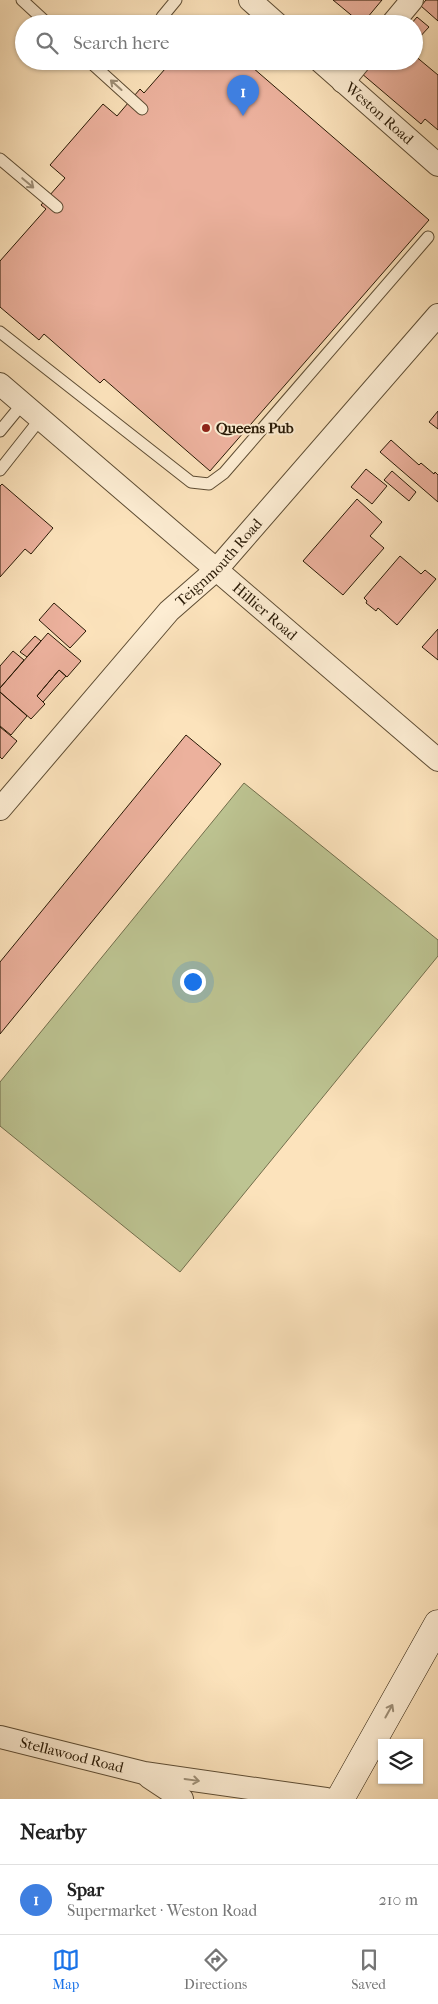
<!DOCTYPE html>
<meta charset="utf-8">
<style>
:root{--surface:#fff;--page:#f6f6f6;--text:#222;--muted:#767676;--line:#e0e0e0;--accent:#1a73e8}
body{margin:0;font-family:"IM FELL French Canon",serif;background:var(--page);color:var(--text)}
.controls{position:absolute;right:15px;bottom:15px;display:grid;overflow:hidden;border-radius:0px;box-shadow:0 1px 4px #0004}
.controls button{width:45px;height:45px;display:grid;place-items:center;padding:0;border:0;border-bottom:1px solid var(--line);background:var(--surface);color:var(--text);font:25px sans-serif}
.you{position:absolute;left:192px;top:981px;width:18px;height:18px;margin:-12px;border:4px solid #fff;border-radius:50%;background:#1a73e8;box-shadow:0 0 0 8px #1a73e833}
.badge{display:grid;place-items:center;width:32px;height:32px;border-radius:50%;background:var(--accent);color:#fff;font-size:16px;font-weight:700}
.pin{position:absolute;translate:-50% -41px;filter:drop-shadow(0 1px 2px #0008)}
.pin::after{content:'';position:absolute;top:26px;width:18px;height:15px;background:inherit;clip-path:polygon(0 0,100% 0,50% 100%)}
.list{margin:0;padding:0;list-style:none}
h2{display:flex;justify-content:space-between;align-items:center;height:65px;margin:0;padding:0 20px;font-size:21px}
h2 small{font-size:16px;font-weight:400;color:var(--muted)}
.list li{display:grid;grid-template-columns:32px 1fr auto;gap:15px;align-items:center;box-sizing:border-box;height:70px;padding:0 20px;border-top:1px solid var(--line)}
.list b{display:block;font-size:19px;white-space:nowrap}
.list p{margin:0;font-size:16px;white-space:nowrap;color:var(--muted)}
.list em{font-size:16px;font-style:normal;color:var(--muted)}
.icon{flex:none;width:28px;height:28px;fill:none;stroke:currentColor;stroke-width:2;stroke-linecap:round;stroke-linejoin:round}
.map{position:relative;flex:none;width:438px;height:1799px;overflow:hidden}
.search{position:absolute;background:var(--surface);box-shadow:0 1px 4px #0004;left:15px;right:15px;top:15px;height:55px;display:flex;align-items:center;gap:12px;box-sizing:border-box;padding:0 18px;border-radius:28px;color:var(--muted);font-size:19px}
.sheet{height:135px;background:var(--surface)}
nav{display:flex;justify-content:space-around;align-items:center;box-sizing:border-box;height:70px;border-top:1px solid var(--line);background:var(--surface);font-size:14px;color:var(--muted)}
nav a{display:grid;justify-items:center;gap:2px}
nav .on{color:var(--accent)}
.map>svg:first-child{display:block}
.green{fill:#bdc492;stroke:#726e4c}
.building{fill:#ecb19d;stroke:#281905}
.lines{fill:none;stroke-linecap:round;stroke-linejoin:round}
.service-casing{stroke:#5d4c33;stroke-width:13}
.minor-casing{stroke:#5d4c33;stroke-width:24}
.secondary-casing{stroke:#281905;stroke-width:29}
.service{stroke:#fdedd3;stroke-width:11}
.minor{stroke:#fdedd3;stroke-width:22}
.secondary{stroke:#fdedd3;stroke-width:28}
.oneway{stroke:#9d8e76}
.poi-dot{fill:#8f2418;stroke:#fdedd3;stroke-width:2}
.labels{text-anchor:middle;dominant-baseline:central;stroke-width:4;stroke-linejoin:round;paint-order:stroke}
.street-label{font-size:15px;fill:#281905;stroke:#fdedd3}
.poi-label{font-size:15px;font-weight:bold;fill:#281905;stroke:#fdedd3;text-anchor:start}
</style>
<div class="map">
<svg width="438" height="1799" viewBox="0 0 438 1799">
<rect width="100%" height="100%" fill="#fce3bc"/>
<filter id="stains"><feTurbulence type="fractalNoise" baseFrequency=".004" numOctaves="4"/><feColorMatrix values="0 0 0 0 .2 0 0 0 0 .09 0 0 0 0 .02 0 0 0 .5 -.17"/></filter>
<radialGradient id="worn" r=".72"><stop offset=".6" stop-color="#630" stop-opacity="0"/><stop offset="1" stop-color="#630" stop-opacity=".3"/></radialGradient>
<path class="green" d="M244 783 438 940V956L180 1272 0 1126V1082Z"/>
<path class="building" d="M333 0H382L362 24Z
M426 0H438V21L421 6Z
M417 17 429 27 417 40 414 38V24H411Z
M414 55 438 75V130L425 119 421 124 361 73 371 61H414Z
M172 61H245L429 220 210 471 104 379 100 383 44 334 39 340 0 307V261L46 209 41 205 65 178 50 165 103 104 117 116 140 89 144 93Z
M438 411V429L429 422Z
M391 440 419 465 421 463 434 474 435 472 438 475V502L380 452Z
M366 469 387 486 372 504 351 487Z
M392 471 416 492 409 501 384 480Z
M2 484 53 528 31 554 25 549 0 577V486Z
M357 499 382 522 370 536 384 548 343 595 303 561Z
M400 556 421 574 425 570 436 579 397 625 378 608 376 611 366 603 367 601 364 598Z
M54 603 86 631 70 648 39 620Z
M438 629V660L422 647Z
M48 633 81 661 67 677 59 670 37 696 45 704 31 719 0 692V688Z
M35 636 41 641 27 657 20 652Z
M13 651 24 660 0 688V666Z
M59 670 66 676 43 702 37 696Z
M0 692 27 716 11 735 0 726Z
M0 727 17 741 2 759 0 757Z
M186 735 221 764 0 1034V962Z"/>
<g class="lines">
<defs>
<path id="service" d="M22 0 48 24
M162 17 176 0
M89 61 142 109
M0 159 57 207
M0 332 191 482 209 484 224 473 428 237
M0 431 23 403
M0 470 41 418"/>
<g id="minor">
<path d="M250 0 277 24"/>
<path d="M392 24 412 0"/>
<path id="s1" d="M320 61 438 165"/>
<path d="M343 82 360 61"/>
<path id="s2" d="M0 384 438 760"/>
<path id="s3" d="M0 809 169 611 217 569 438 315"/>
<path id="s4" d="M0 1737 144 1773 326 1799"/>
<path d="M149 1777 182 1799"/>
</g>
<path id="secondary" d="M340 1799 438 1624"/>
</defs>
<use href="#service" class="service-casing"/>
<use href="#minor" class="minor-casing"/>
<use href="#secondary" class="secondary-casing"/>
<use href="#service" class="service"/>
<use href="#minor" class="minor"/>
<use href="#secondary" class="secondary"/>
</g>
<defs><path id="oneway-shaft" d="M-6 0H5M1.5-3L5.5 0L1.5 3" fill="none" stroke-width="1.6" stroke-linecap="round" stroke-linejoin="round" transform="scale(1.25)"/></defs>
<g class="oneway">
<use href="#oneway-shaft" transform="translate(116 85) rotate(-138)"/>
<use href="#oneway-shaft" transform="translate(28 183) rotate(40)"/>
<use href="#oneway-shaft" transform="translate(389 1711) rotate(-61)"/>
<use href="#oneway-shaft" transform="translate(192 1780) rotate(8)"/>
</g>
<circle class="poi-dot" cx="206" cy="428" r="5"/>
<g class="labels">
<g class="street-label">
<text stroke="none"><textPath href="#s1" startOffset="79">Weston Road</textPath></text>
<text stroke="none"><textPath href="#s3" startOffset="330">Teignmouth Road</textPath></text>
<text stroke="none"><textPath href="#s2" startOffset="349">Hillier Road</textPath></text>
<text stroke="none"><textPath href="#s4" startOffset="74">Stellawood Road</textPath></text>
</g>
<g class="poi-label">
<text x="216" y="428">Queens Pub</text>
</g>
</g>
<rect width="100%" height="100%" filter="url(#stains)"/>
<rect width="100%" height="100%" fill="url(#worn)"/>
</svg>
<div class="controls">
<button><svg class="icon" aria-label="layers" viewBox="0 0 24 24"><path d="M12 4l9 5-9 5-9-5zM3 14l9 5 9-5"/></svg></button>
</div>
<div class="you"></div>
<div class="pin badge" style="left:243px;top:116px;background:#3f7fe0">1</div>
<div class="search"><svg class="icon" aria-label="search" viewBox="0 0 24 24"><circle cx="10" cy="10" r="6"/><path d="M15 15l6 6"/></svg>Search here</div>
</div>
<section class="sheet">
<h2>Nearby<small></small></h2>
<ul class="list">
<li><span class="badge" style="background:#3f7fe0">1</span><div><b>Spar</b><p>Supermarket · Weston Road</p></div><em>210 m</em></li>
</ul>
</section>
<nav>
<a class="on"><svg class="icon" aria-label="map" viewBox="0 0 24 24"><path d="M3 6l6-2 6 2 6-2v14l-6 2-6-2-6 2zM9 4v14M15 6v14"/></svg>Map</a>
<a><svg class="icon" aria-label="directions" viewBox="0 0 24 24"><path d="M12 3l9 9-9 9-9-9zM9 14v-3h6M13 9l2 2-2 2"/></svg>Directions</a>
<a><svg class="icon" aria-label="saved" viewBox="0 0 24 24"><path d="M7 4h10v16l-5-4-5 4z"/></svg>Saved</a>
</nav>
